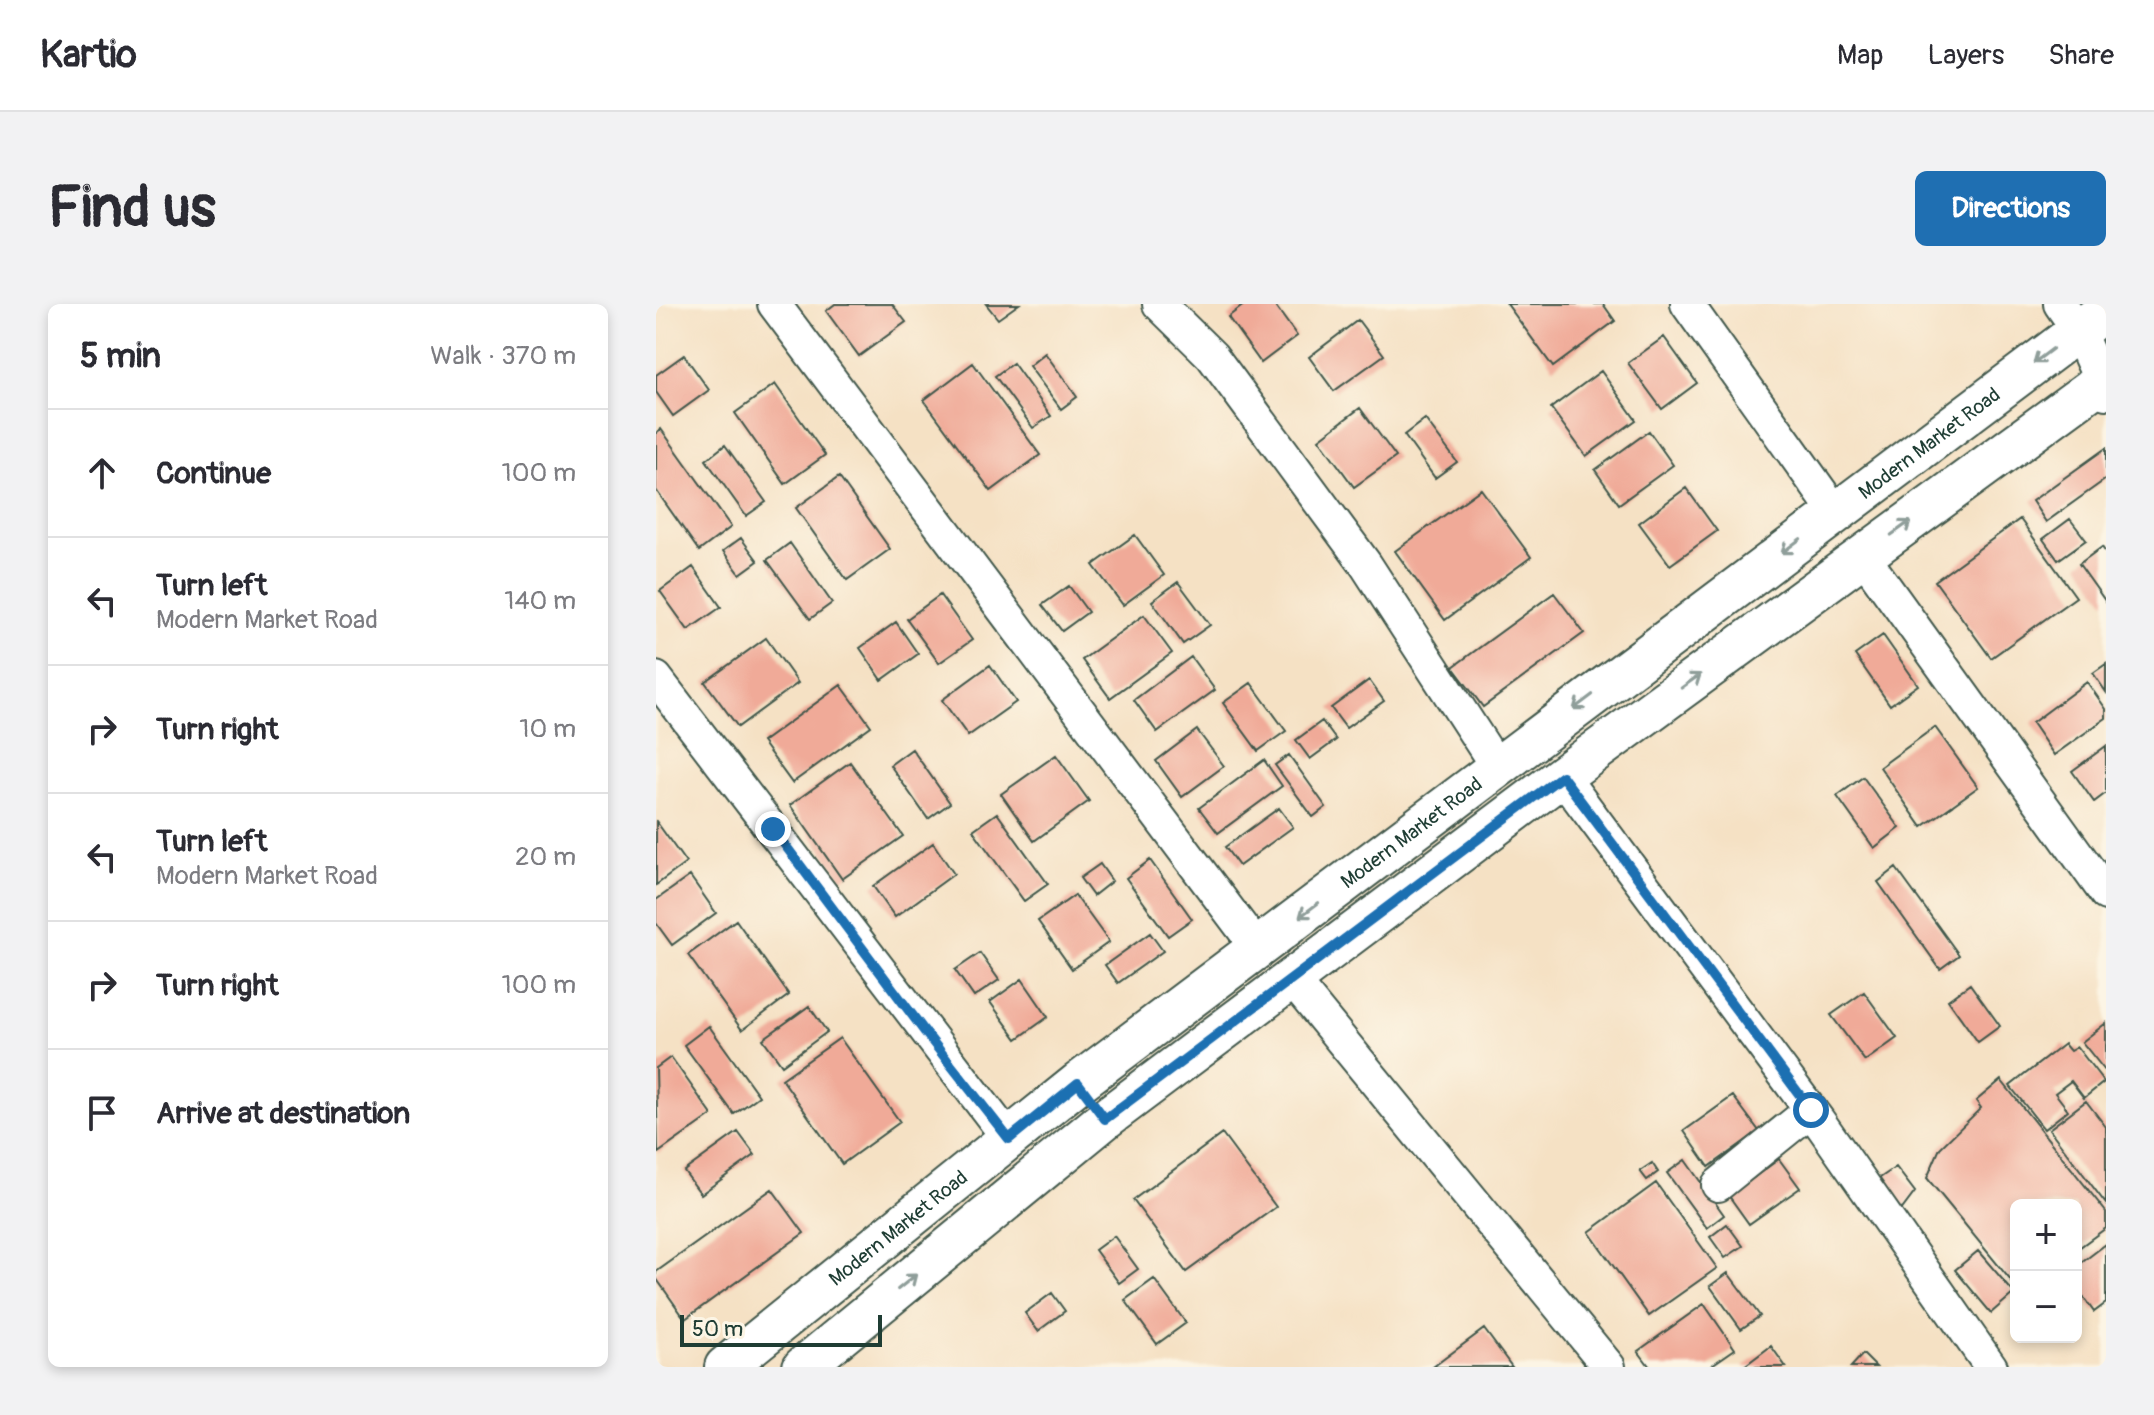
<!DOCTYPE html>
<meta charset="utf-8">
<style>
:root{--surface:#fff;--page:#f2f2f3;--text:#2b2b33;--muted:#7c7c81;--line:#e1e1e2;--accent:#1f6fb2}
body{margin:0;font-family:Pangolin,sans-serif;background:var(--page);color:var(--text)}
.controls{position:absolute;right:24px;bottom:24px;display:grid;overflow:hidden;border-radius:12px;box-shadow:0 4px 12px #0003}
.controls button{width:72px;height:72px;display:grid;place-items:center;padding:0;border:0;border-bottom:2px solid var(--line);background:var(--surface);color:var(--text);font:40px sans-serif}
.scale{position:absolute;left:24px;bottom:20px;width:202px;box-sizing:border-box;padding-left:8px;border:4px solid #1f3d34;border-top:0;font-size:22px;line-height:28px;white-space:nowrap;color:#1f3d34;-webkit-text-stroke:6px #fcf5e5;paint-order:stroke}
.stop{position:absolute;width:24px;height:24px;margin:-18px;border:6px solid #1f6fb2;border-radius:50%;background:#fff}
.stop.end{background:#1f6fb2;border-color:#fff;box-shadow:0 2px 8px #0008}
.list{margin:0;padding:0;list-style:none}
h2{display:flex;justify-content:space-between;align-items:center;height:104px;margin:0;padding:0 32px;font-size:34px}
h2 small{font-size:26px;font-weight:400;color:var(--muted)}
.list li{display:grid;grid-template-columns:52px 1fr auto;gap:24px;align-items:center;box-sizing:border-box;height:128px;padding:0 32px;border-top:2px solid var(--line)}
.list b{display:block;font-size:30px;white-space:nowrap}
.list p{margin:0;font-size:26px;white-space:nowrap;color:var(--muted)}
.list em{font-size:26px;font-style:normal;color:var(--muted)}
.icon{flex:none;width:44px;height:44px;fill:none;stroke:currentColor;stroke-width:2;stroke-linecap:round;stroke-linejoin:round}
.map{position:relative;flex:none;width:1450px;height:1063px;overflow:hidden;border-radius:12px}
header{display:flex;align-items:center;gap:48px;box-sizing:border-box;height:112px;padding:0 40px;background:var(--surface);border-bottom:2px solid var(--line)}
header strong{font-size:38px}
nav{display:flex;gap:44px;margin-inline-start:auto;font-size:28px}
.intro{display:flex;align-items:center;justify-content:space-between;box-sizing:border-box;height:192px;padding:0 48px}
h1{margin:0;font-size:56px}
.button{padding:20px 36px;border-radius:12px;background:var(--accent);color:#fff;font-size:28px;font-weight:700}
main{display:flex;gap:48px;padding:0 48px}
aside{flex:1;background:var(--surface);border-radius:12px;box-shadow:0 4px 12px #0003}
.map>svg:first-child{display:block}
.building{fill:#f0aa98}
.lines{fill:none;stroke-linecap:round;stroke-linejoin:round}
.minor-casing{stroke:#3f564a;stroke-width:36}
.tertiary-casing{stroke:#3f564a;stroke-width:44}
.minor{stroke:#fff;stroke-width:32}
.tertiary{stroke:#fff;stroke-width:40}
.oneway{stroke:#8f9e9a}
.route{stroke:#1f6fb2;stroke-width:10}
.labels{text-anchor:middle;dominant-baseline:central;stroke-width:8;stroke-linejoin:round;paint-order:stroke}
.street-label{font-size:20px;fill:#1f3d34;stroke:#fcf5e5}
</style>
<header>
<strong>Kartio</strong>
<nav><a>Map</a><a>Layers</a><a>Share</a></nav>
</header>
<div class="intro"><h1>Find us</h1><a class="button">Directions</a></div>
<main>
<aside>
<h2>5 min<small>Walk · 370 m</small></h2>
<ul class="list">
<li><svg class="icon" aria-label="ahead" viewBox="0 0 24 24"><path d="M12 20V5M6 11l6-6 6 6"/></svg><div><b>Continue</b></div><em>100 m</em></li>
<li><svg class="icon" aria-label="left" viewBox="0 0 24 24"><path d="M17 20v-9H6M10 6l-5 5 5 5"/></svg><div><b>Turn left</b><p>Modern Market Road</p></div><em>140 m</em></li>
<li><svg class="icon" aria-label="right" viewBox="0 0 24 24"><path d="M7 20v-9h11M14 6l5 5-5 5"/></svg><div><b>Turn right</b></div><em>10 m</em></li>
<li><svg class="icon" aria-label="left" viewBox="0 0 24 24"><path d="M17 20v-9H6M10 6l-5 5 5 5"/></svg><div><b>Turn left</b><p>Modern Market Road</p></div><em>20 m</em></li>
<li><svg class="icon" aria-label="right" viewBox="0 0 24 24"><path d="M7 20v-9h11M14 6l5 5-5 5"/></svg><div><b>Turn right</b></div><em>100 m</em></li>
<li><svg class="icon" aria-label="arrive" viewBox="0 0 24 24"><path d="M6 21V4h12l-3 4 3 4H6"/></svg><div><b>Arrive at destination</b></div></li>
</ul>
</aside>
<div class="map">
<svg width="1450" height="1063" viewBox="0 0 1450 1063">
<rect width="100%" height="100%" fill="#fcf5e5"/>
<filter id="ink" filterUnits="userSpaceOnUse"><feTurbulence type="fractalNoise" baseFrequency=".0125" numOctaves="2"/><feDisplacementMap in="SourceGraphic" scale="16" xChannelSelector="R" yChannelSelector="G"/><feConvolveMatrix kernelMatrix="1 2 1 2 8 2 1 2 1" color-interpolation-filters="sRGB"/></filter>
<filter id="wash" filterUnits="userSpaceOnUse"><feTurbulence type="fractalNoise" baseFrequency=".006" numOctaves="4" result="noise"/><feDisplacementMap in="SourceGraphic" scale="32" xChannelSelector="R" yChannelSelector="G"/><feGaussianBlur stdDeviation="1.8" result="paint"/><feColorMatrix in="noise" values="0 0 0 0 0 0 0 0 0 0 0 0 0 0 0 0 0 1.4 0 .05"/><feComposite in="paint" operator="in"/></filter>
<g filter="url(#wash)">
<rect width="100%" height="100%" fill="#f5e1c4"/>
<g id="blocks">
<path class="building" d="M179 0H236L250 18 203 52 170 7Z
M330 0H363L342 15Z
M589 0H618L641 32 605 59 572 13Z
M851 0H947L959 17 897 63Z
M702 16 728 51 678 87 653 53Z
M1008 33 1041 79 1006 105 972 59Z
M389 49 421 93 405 105 373 62Z
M28 51 53 86 17 112 0 88V71Z
M317 59 384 151 335 187 268 96Z
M357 59 395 112 377 124 339 72Z
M945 67 980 116 930 152 895 104Z
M119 80 169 151 129 180 79 109Z
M704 104 740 153 698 183 663 135Z
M769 115 801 158 779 174 748 131Z
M5 125 75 223 43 247 0 186V129Z
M993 127 1017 161 963 200 939 166Z
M69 141 110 198 90 212 50 156Z
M1450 144V175L1390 218 1376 197Z
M183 173 234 245 191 276 140 204Z
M1030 184 1061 227 1014 261 983 219Z
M825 185 875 253 789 316 739 247Z
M1364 215 1420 293 1335 354 1279 277Z
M1414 215 1430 236 1402 256 1387 235Z
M479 231 508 271 467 301 437 261Z
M85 234 102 257 84 270 67 247Z
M134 239 176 299 154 315 111 256Z
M1446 243 1450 249V298L1423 260Z
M37 263 65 303 32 326 4 287Z
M522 278 554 321 527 340 496 297Z
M413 282 432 308 406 327 386 301Z
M898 289 928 329 827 403 797 363Z
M284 291 316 336 283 359 251 315Z
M488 311 516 349 454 394 426 356Z
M240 318 262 350 226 376 204 344Z
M1227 331 1262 381 1234 401 1199 351Z
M110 334 142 379 82 423 49 378Z
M535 353 559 386 501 428 478 396Z
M1450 360V388L1437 369Z
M334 361 360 398 312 432 286 396Z
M713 376 728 397 690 424 675 404Z
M1431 378 1450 405V414L1398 451 1376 419Z
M595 379 630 427 602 447 567 399Z
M185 381 215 422 136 479 106 438Z
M666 417 680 436 654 455 640 436Z
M1279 423 1322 483 1266 523 1224 463Z
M541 426 568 462 526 493 500 457Z
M1450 442V489L1438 498 1416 467Z
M256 445 294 499 272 515 234 461Z
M400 451 433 497 378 537 345 490Z
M633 451 670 503 657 513 619 461Z
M608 456 626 482 562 529 543 504Z
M194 458 247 532 186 575 134 501Z
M1207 473 1244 524 1218 544 1181 492Z
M623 504 637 523 583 562 569 543Z
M341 509 392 580 368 597 317 526Z
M0 517 30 559 0 581Z
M277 539 298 570 239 613 217 582Z
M494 556 536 615 512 632 470 574Z
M444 560 456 577 437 592 424 574Z
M1240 564 1303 651 1284 665 1222 578Z
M34 572 60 609 16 641 0 619V596Z
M419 591 453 638 416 665 382 617Z
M80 616 133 691 86 726 32 651Z
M494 629 507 647 462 679 449 661Z
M324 649 343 676 318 693 299 666Z
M366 675 392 713 361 735 334 698Z
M1314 680 1344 722 1322 738 1292 696Z
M1208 688 1241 734 1209 757 1175 711Z
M153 702 171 728 126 761 107 735Z
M1450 719V768L1426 738Z
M53 722 103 792 78 810 28 741Z
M184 734 244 818 186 860 126 775Z
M1408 740 1414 747 1421 743 1448 778 1428 794 1415 777 1399 789 1412 806 1388 825 1354 782Z
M15 753 56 811 2 849 0 764Z
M1345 776 1450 908V924L1420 946V901H1360V983L1271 874 1284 844 1325 804 1320 797Z
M1077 792 1103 827 1053 863 1028 827Z
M1430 797 1450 823V900L1393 825Z
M82 828 99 851 45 890 28 867Z
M566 830 620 903 530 968 477 896Z
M1123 855 1144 884 1093 920 1073 892Z
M1029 856 1068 911 1051 924 1011 869Z
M996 859 1002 868 991 876 984 867Z
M1240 863 1259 888 1244 908 1221 876Z
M1000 879 1061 964 993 1012 933 928Z
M116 885 148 929 29 1015 0 974V968Z
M1071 920 1087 942 1069 954 1054 933Z
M458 932 482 965 463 979 439 946Z
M1450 940V999L1438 1008 1420 983V963Z
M1322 947 1358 989 1335 1009 1299 966Z
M1072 969 1104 1012 1085 1025 1054 982Z
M498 975 530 1019 501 1040 469 996Z
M396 989 409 1007 382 1027 369 1009Z
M1048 1000 1079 1045 1053 1063H994L982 1047Z
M828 1025 856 1063H777Z
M1115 1042 1130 1063H1087Z
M1207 1050 1220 1063H1195Z"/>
</g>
</g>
<g filter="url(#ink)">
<use href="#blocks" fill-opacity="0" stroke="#3f564a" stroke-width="2"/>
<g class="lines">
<defs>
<path id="minor" d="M118 0 602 645
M503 0 556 52 710 261 841 463
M1031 0 1180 209
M1404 0 1422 26 1450 89
M1207 252 1450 590
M0 374 353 835
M906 472 1162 816 1335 1063
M637 677 953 1063
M1062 881 1155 806"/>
<g id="tertiary">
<path id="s1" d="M69 1063 422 779 1450 6"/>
<path d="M147 1063 449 815 906 472 1450 74"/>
</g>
</defs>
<use href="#minor" class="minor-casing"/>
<use href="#tertiary" class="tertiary-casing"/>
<use href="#minor" class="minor"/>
<use href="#tertiary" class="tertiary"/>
</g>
<defs><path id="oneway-shaft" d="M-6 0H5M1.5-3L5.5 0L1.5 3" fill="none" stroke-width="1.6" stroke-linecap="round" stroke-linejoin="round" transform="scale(2)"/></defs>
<g class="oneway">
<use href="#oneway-shaft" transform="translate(1387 52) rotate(143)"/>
<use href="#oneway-shaft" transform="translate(1245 224) rotate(-36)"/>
<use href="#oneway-shaft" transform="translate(1135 242) rotate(143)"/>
<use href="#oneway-shaft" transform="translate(1035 377) rotate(-36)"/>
<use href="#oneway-shaft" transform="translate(927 398) rotate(143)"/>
<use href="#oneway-shaft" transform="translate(653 606) rotate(143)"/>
<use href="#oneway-shaft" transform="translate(251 978) rotate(-39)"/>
</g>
</g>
<g class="lines" filter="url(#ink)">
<path class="route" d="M117 525 269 728 353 835 422 779 449 815 906 472 1155 806"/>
</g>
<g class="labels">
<g class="street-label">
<text stroke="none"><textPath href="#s1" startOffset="1518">Modern Market Road</textPath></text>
<text stroke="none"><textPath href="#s1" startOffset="870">Modern Market Road</textPath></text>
<text stroke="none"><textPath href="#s1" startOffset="222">Modern Market Road</textPath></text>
</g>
</g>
</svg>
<div class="controls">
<button>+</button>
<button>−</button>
</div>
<div class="scale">50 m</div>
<div class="stop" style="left:1155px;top:806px"></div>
<div class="stop end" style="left:117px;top:525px"></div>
</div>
</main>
